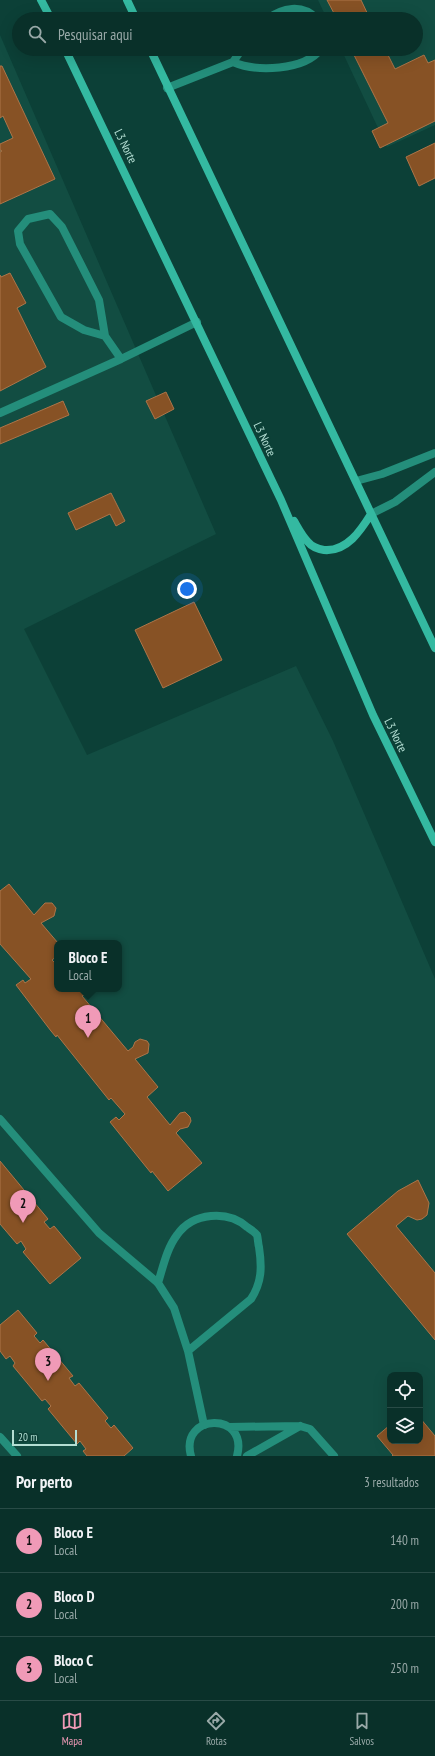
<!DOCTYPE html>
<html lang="pt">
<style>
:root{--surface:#093029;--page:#173c35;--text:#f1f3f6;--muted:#99a9a8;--line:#294b46;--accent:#f09ab7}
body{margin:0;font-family:"PT Sans Narrow",sans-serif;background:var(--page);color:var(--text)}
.controls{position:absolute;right:12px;bottom:12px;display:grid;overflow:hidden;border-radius:8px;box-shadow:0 4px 16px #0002}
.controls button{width:36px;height:36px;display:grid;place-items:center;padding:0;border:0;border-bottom:1px solid var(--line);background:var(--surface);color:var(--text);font:20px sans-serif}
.scale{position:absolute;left:12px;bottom:10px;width:65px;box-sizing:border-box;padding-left:4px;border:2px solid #b4ded3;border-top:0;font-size:11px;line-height:14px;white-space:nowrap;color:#b4ded3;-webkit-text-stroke:3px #0c4037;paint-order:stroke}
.you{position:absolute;left:187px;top:589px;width:14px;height:14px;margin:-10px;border:3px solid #fff;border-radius:50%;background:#1a73e8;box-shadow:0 0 0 6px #1a73e833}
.badge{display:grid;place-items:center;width:26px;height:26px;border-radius:50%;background:var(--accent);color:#111;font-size:13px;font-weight:700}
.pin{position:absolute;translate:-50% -33px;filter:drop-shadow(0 1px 2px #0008)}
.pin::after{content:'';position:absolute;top:21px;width:14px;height:12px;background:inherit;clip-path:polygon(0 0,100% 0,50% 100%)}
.popup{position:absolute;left:54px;top:940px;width:68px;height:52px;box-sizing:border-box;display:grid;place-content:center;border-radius:8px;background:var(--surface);filter:drop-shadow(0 1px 3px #0005);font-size:13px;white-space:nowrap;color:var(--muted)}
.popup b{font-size:15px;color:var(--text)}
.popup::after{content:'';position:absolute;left:50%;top:100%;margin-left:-8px;border:8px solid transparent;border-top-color:var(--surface)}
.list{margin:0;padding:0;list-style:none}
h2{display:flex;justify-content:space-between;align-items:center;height:52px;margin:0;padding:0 16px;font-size:17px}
h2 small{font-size:13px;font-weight:400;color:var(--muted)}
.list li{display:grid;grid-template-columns:26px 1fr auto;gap:12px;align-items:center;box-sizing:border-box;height:64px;padding:0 16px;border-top:1px solid var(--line)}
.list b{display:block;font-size:15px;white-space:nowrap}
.list p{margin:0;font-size:13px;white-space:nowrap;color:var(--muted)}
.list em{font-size:13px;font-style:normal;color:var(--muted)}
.icon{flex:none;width:22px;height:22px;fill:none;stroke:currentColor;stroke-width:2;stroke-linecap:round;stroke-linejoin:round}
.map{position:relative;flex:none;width:435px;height:1456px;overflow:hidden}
.search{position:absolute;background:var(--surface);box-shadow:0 4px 16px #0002;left:12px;right:12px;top:12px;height:44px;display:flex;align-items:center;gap:10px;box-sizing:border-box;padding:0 14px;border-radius:22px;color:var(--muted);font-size:15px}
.sheet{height:244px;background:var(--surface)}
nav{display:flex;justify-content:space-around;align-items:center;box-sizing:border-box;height:56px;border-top:1px solid var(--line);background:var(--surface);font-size:11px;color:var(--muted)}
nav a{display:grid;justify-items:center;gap:2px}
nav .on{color:var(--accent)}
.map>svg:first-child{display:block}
.built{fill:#124d42;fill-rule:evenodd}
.building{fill:#875225;stroke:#ad7549}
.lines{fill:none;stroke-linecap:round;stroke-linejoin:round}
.service{stroke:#248e7b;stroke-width:8}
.minor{stroke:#248e7b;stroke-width:8}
.secondary{stroke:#34b9a1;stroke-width:8}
.labels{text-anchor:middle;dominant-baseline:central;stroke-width:3.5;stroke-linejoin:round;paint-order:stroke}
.street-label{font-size:12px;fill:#b4ded3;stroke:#0c4037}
</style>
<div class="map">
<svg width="435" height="1456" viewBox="0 0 435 1456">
<rect width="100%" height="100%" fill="#0c4037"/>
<path class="built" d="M318 0H435V125L387 147 341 49H416V19H327Z
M0 35 216 534 24 629 87 755 296 666 333 741 435 979V1456H0ZM57 943H119V989H57ZM390 1375H420V1441H390Z"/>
<path class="building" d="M327 0H361L370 19H337Z
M351 49H385L395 69 424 55 428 63 435 60V121L380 148 372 131 388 123Z
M0 66H2L55 179 0 204V152L2 151 0 150V144L13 138 3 116 0 118Z
M435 143V178L419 186 406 157Z
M10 273 26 303 17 308 46 367 0 391V275L1 277Z
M166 392 174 409 155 419 146 401Z
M63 401 69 415 0 444V428Z
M111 493 125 521 116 526 110 514 76 530 68 513Z
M194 602 222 660 163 688 135 630Z
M9 884 34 915 45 903H52L56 908 54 916 41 923 58 943 57 956 52 960 57 965V989H96L82 996 128 1051 133 1047 135 1042 140 1039 147 1041 149 1044 148 1053 135 1059 158 1087 147 1097 170 1125 180 1113 185 1112 190 1117 191 1121 188 1127 180 1129 176 1133 202 1163 168 1191 152 1171 151 1173 110 1122 116 1117 119 1120 125 1114 111 1098 109 1100 57 1035 56 1037 51 1031 16 985 23 980 25 983 31 979 0 944V891Z
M0 1161 48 1219 44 1222 50 1229 54 1226 81 1258 50 1284 23 1252 26 1249 21 1241 17 1244 0 1224Z
M418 1180 429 1203 427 1215 422 1219 417 1220 408 1216 396 1226 435 1273V1340L347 1234 398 1191Z
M18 1310 37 1333 34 1336 40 1343 43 1340 73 1376 69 1378 75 1386 79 1383 108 1418 105 1421 111 1428 114 1425 133 1448 124 1456H87L83 1451 86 1449 80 1441 77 1444 48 1409 51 1406 45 1399 42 1401 13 1366 15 1363 10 1356 6 1359 0 1351V1325Z
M420 1418 435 1436V1456H392L393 1455 377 1436 390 1425V1441H420Z"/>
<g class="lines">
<path class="service" d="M267 19C282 8 302 3 317 19
M233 62C256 72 304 71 321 49
M167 88 233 62 242 49
M105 336 84 330 61 317 20 244 18 231 28 219 50 214 62 227 99 300 105 336 121 359 197 322
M0 413 121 359
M356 481 382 474 435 453
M371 514 395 502 435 472
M0 1119 99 1233 158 1283 174 1308 188 1351 204 1425
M158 1283C163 1267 167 1248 177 1235 193 1212 228 1210 247 1227 250 1229 255 1232 257 1235 258 1238 258 1244 259 1247 262 1267 262 1282 251 1299L188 1351"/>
<path class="minor" d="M229 1427 300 1426 310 1429 334 1456
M0 1437 17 1456
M191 1456C179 1413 249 1411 237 1456
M247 1456 300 1426"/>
<path class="secondary" d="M41 0 51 19
M127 0 136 19
M65 49 281 500 373 715 435 842
M150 49 435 648
M294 521C298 528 302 536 308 542 312 547 318 549 324 550 347 552 361 530 371 514"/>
</g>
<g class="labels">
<g class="street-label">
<text transform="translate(126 146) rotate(64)">L3 Norte</text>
<text transform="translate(265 439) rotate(65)">L3 Norte</text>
<text transform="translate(396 735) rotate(64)">L3 Norte</text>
</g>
</g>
</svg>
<div class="controls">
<button><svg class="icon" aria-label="locate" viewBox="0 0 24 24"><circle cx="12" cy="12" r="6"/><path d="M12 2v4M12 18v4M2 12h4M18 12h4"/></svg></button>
<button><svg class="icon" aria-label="layers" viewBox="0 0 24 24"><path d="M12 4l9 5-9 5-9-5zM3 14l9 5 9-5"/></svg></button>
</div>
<div class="scale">20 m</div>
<div class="you"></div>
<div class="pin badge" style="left:88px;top:1038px">1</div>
<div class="popup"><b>Bloco E</b>Local</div>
<div class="pin badge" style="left:23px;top:1223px">2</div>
<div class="pin badge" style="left:48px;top:1381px">3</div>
<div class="search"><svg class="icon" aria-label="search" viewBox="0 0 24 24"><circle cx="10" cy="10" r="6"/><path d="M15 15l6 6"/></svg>Pesquisar aqui</div>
</div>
<section class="sheet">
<h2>Por perto<small>3 resultados</small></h2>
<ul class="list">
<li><span class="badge">1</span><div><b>Bloco E</b><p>Local</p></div><em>140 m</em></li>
<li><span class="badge">2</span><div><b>Bloco D</b><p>Local</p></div><em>200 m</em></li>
<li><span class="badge">3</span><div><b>Bloco C</b><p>Local</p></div><em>250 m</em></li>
</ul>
</section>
<nav>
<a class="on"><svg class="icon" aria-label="map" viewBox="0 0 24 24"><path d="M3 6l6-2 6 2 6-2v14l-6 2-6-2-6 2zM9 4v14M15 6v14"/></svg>Mapa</a>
<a><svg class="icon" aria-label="directions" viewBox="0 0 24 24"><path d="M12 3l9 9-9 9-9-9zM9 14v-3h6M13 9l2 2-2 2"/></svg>Rotas</a>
<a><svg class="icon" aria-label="saved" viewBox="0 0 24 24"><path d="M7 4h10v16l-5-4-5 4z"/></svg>Salvos</a>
</nav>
